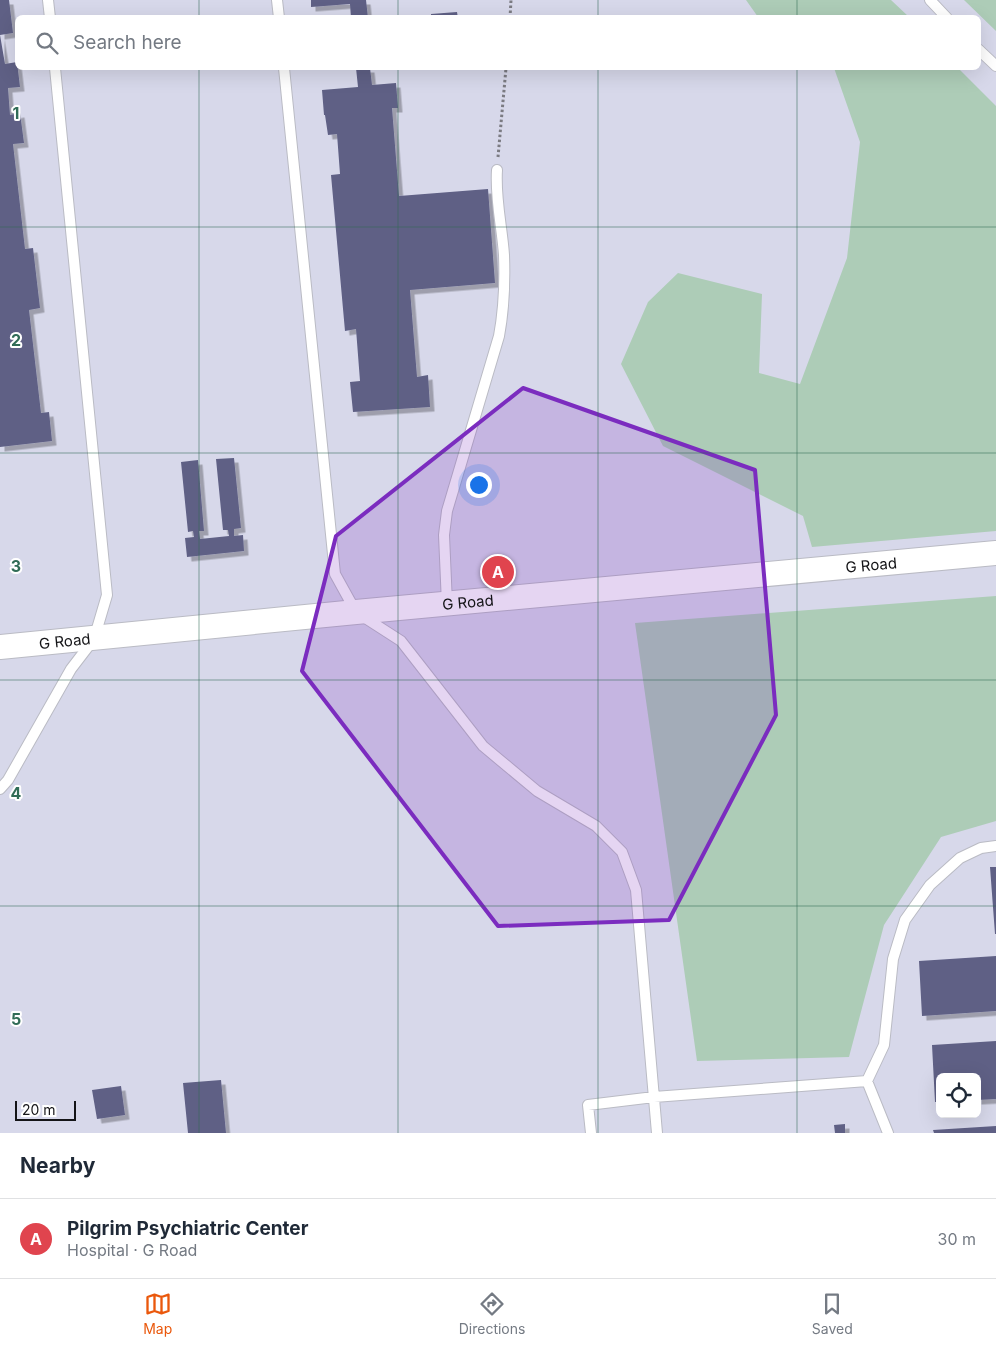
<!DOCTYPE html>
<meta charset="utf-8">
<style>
:root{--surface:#fff;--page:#f6f6f7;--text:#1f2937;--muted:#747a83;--line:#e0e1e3;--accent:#ea580c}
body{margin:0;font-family:Inter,sans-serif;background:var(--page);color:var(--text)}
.controls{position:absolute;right:15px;bottom:15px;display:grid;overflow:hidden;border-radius:8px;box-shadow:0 5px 20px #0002}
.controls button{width:45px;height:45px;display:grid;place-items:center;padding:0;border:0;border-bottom:1px solid var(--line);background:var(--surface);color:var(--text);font:25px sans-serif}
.scale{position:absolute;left:15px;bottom:12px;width:61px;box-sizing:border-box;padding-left:5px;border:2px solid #141417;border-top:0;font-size:14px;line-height:18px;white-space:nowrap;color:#141417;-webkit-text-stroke:4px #fff;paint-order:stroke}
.you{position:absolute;left:478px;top:484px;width:18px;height:18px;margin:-12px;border:4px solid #fff;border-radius:50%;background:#1a73e8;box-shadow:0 0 0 8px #1a73e833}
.badge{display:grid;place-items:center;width:32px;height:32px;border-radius:50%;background:var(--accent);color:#fff;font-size:16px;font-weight:700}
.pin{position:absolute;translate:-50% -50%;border:2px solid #fff;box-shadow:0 1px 5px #0006}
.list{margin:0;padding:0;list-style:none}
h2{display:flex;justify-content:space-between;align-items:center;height:65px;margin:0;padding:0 20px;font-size:21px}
h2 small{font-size:16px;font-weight:400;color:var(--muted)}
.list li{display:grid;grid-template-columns:32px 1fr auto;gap:15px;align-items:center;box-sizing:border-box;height:80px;padding:0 20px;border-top:1px solid var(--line)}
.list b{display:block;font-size:19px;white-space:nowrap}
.list p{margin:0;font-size:16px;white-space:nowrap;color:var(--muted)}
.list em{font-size:16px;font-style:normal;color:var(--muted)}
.icon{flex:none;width:28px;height:28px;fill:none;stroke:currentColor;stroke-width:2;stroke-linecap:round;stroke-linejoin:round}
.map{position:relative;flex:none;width:996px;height:1133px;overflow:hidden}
.search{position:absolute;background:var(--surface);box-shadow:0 5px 20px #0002;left:15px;right:15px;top:15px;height:55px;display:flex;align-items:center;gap:12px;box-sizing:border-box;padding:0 18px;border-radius:8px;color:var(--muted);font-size:19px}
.sheet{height:145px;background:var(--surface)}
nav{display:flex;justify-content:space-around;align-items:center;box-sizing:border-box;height:70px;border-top:1px solid var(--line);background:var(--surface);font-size:14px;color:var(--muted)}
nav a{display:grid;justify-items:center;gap:2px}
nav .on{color:var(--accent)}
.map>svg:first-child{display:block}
.built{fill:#d7d8ea;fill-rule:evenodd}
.green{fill:#adccb7}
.building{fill:#5f6085;filter:url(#shadow)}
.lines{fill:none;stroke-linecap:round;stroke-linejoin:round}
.service-casing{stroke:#babbc4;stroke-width:12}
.tertiary-casing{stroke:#babbc4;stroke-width:26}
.path{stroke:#7b7b82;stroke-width:3;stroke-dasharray:2.5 2.5;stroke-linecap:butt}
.service{stroke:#fff;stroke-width:10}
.tertiary{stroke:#fff;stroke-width:24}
.marked{fill:#7b2cbf;fill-opacity:0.2;stroke:#7b2cbf;stroke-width:4;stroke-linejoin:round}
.grid{fill:none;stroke:#306c56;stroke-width:1;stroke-opacity:0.55}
.labels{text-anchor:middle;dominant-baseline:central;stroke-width:4;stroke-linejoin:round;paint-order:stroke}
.street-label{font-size:15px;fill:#141417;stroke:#fff}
.grid-label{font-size:16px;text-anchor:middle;font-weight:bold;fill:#306c56;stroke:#fff;stroke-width:4;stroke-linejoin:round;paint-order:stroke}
</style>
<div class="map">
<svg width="996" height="1133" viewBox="0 0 996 1133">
<defs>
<filter id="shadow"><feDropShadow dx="4.5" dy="4.5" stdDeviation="0" flood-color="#0004"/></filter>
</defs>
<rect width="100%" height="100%" fill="#e4e4ee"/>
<path class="built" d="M0 0H996V1133H0ZM18 18H978V68H18ZM940 1077H977V1114H940Z"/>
<path class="green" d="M746 0H891L909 17H758Z
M964 0H996V31Z
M834 68H958L996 106V531L812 547 803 516 663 446 621 364 648 302 678 273 762 294 759 373 800 384 847 258 860 142Z
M996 596V821L941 837 884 925 849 1057 697 1061 635 623Z"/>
<path class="building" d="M0 0H9L13 33 0 35Z
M311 0H366L368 18H351L350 4 311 7Z
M457 12 458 18H431V14Z
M0 35 5 64 17 62 20 87 8 88 10 115 20 113 24 143 13 144 25 249 33 248 40 308 29 310 41 413 49 412 52 441 0 447Z
M356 68H370L372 85 396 83 398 108H392L399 196 488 189 495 283 410 290 417 377 428 375 430 407 353 412 350 382 360 381 356 329 345 331 331 175 340 174 337 134 328 135 325 115H324L322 90 358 87Z
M234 458 241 528 234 529V536L243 535 244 551 187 557 185 538 194 537 193 531 188 532 181 462 198 460 204 531H199L200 539 229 536 228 530H223L216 459Z
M990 867H996V934H995Z
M996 956V1011L922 1016 919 961Z
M996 1041V1099L977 1100V1077H940V1102H935L932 1045Z
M221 1080 226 1133H188L183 1083Z
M121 1086 125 1115 97 1119 92 1090Z
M845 1124V1133H835L834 1125Z
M996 1126V1133H934L933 1130Z"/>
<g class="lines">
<defs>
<path id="service" d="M48 0 50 18
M277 0 279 18
M930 0 947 18
M978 49 996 66
M284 68 335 574 356 612 401 641 483 746 537 791 596 826 622 852 636 890 657 1133
M447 604 444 535 447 511 499 336C504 309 505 282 504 255 502 226 495 199 497 170
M0 789 8 780 71 669 94 639 107 595 55 68
M591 1133 588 1105 654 1097 867 1081
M888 1133 867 1081 884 1045 893 959 905 920 930 885 960 858 981 848 996 846"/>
<g id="tertiary">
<path id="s1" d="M0 647 356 612 996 553"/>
</g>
</defs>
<use href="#service" class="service-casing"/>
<use href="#tertiary" class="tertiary-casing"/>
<path class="path" d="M510 18 511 0
M498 157 506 68"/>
<use href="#service" class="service"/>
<use href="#tertiary" class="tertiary"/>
</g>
<path class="marked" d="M523 388 755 470 776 715 669 920 498 926 302 671 336 536Z"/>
<path class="grid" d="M199 0V18M398 0V18M598 0V18M797 0V18M199 68V1133M398 68V1133M598 68V1133M797 68V1133M0 227H996M0 453H996M0 680H996M0 906H996"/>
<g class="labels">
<g class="street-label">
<text stroke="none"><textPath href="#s1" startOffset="875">G Road</textPath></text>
<text stroke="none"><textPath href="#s1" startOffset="470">G Road</textPath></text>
<text stroke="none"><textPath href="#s1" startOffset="65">G Road</textPath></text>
</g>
</g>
<g class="grid-label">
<text x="16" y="119">1</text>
<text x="16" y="346">2</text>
<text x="16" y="572">3</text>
<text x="16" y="799">4</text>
<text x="16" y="1025">5</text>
</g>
</svg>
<div class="controls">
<button><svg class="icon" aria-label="locate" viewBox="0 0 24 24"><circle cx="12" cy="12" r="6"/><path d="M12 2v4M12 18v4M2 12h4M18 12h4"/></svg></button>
</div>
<div class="scale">20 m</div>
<div class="you"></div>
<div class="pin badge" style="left:498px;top:572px;background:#e0444e">A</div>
<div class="search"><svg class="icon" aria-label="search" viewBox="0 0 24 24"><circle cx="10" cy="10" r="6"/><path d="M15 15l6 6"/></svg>Search here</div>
</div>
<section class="sheet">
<h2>Nearby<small></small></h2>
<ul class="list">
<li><span class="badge" style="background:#e0444e">A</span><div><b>Pilgrim Psychiatric Center</b><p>Hospital · G Road</p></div><em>30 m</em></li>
</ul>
</section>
<nav>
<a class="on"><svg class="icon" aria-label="map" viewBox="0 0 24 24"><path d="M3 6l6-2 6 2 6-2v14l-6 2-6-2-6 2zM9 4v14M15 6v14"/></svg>Map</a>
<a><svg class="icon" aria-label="directions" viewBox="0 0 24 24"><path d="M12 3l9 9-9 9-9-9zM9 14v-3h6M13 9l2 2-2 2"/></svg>Directions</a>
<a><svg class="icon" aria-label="saved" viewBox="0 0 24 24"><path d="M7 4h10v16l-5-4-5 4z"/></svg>Saved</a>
</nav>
